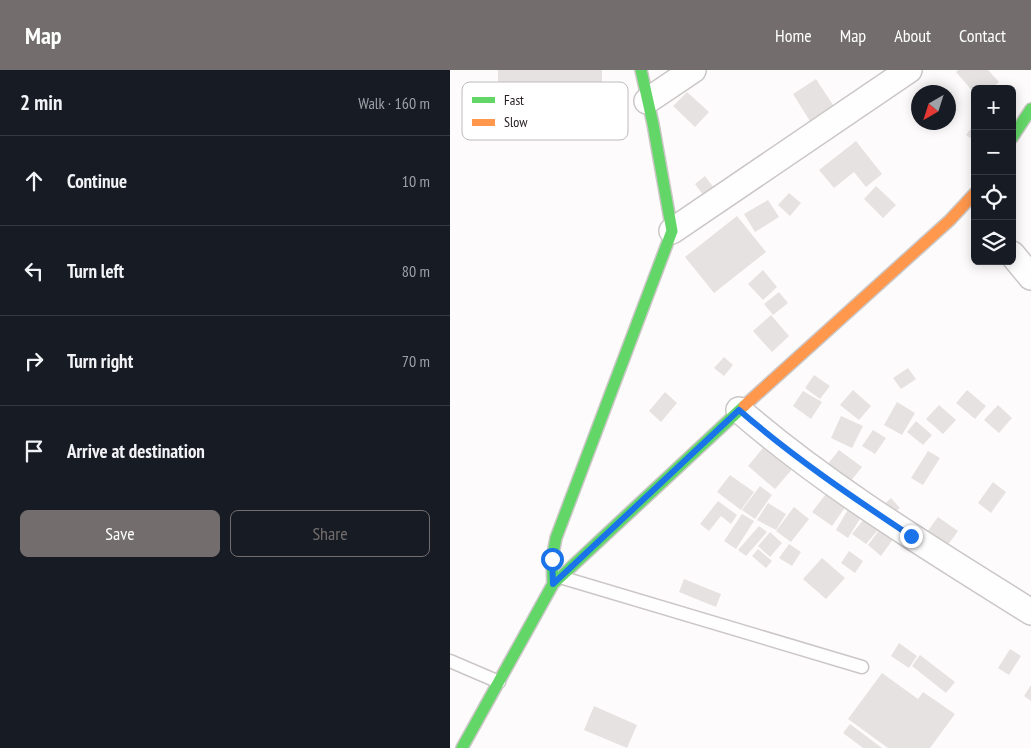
<!DOCTYPE html>
<meta charset="utf-8">
<style>
:root{--surface:#171b24;--page:#242831;--text:#f1f3f6;--muted:#9ea1a6;--line:#363941;--accent:#736d6d}
body{margin:0;font-family:"PT Sans Narrow",sans-serif;background:var(--page);color:var(--text)}
.controls{position:absolute;right:15px;top:15px;display:grid;overflow:hidden;border-radius:8px;box-shadow:0 2px 12px #0003}
.controls button{width:45px;height:45px;display:grid;place-items:center;padding:0;border:0;border-bottom:1px solid var(--line);background:var(--surface);color:var(--text);font:25px sans-serif}
.compass{position:absolute;left:461px;top:15px;width:45px;height:45px;border-radius:50%;background:var(--surface);box-shadow:0 2px 12px #0003;rotate:219deg}
.stop{position:absolute;width:15px;height:15px;margin:-11px;border:4px solid #1a73e8;border-radius:50%;background:#fff}
.stop.end{background:#1a73e8;border-color:#fff;box-shadow:0 1px 5px #0008}
.list{margin:0;padding:0;list-style:none}
h2{display:flex;justify-content:space-between;align-items:center;height:65px;margin:0;padding:0 20px;font-size:21px}
h2 small{font-size:16px;font-weight:400;color:var(--muted)}
.list li{display:grid;grid-template-columns:32px 1fr auto;gap:15px;align-items:center;box-sizing:border-box;height:90px;padding:0 20px;border-top:1px solid var(--line)}
.list b{display:block;font-size:19px;white-space:nowrap}
.list em{font-size:16px;font-style:normal;color:var(--muted)}
.actions{display:flex;gap:10px;padding:15px 20px}
.actions a{flex:1;padding:11px 0;border:1px solid var(--accent);border-radius:8px;text-align:center;font-size:18px;color:var(--accent)}
.actions .main{background:var(--accent);color:#fff}
.icon{flex:none;width:28px;height:28px;fill:none;stroke:currentColor;stroke-width:2;stroke-linecap:round;stroke-linejoin:round}
.map{position:relative;flex:none;width:581px;height:678px;overflow:hidden}
header{display:flex;align-items:center;gap:30px;box-sizing:border-box;height:70px;padding:0 25px;background:var(--accent);color:#fff}
header strong{font-size:24px}
nav{display:flex;gap:28px;margin-inline-start:auto;font-size:18px}
main{display:flex}
aside{flex:1;background:var(--surface)}
.map>svg:first-child{display:block}
.building{fill:#e7e2e2}
.lines{fill:none;stroke-linecap:round;stroke-linejoin:round}
.lane-casing{stroke:#ccc7c7;stroke-width:15}
.street-casing{stroke:#ccc7c7;stroke-width:28}
.fast-casing{stroke:#ccc7c7;stroke-width:14}
.slow-casing{stroke:#ccc7c7;stroke-width:14}
.lane{stroke:#fffefe;stroke-width:12}
.street{stroke:#fffefe;stroke-width:25}
.fast{stroke:#63d668;stroke-width:11}
.slow{stroke:#ff974d;stroke-width:11}
.route{stroke:#1a73e8;stroke-width:6}
.key{fill:#fff;stroke:#bebcbc;stroke-width:1}
.key-label{font-size:14px;fill:#282021}
</style>
<header>
<strong>Map</strong>
<nav><a>Home</a><a>Map</a><a>About</a><a>Contact</a></nav>
</header>
<main>
<aside>
<h2>2 min<small>Walk · 160 m</small></h2>
<ul class="list">
<li><svg class="icon" aria-label="ahead" viewBox="0 0 24 24"><path d="M12 20V5M6 11l6-6 6 6"/></svg><div><b>Continue</b></div><em>10 m</em></li>
<li><svg class="icon" aria-label="left" viewBox="0 0 24 24"><path d="M17 20v-9H6M10 6l-5 5 5 5"/></svg><div><b>Turn left</b></div><em>80 m</em></li>
<li><svg class="icon" aria-label="right" viewBox="0 0 24 24"><path d="M7 20v-9h11M14 6l5 5-5 5"/></svg><div><b>Turn right</b></div><em>70 m</em></li>
<li><svg class="icon" aria-label="arrive" viewBox="0 0 24 24"><path d="M6 21V4h12l-3 4 3 4H6"/></svg><div><b>Arrive at destination</b></div></li>
</ul>
<div class="actions"><a class="main">Save</a><a>Share</a></div>
</aside>
<div class="map">
<svg width="581" height="678" viewBox="0 0 581 678">
<rect width="100%" height="100%" fill="#fdfbfb"/>
<path class="building" d="M48 0H152V17L48 19Z
M508 0H538L549 12 541 19H525V24L506 2Z
M366 9 387 41 363 56 343 24Z
M237 22 259 42 245 57 223 36Z
M525 53V71L516 65Z
M406 71 432 104 416 117 404 102 384 118 369 100Z
M255 106 267 122 256 129 245 114Z
M426 116 446 135 433 148 414 129Z
M339 123 351 133 340 146 328 135Z
M318 130 329 147 305 162 294 144Z
M287 146 316 182 264 223 235 187Z
M313 200 327 217 313 230 298 214Z
M329 222 338 233 323 245 314 234Z
M321 245 339 266 322 282 303 261Z
M274 287 283 295 274 306 264 298Z
M458 298 466 309 451 319 443 308Z
M364 305 380 316 370 329 355 318Z
M403 320 421 336 409 350 390 335Z
M517 320 536 336 525 349 506 333Z
M353 321 372 332 361 349 343 336Z
M215 322 227 333 211 352 199 341Z
M447 332 465 343 452 365 434 355Z
M489 335 506 350 493 364 476 349Z
M548 335 562 348 549 363 534 350Z
M391 346 413 356 402 378 381 368Z
M466 351 482 365 473 375 457 362Z
M423 360 436 368 425 384 412 376Z
M318 372 345 396 325 419 298 396Z
M389 380 412 397 396 417 373 400Z
M478 381 490 388 473 415 461 408Z
M280 405 304 422 291 440 267 422Z
M543 412 556 422 541 443 528 433Z
M310 416 322 425 305 449 292 440Z
M379 420 398 433 382 456 362 442Z
M441 428 450 438 439 447 431 437Z
M268 431 287 445 281 454 271 446 259 461 250 454Z
M318 433 336 444 326 460 307 450Z
M400 436 413 444 398 468 386 460Z
M344 437 359 449 341 472 326 461Z
M292 444 304 451 286 479 274 471Z
M488 447 508 461 497 476 477 462Z
M414 449 428 460 416 474 402 464Z
M433 455 446 465 431 486 418 475Z
M309 456 317 462 296 486 288 480Z
M320 462 332 473 320 487 308 476Z
M339 474 351 482 342 496 329 488Z
M308 479 322 491 316 498 302 486Z
M399 481 413 491 405 503 391 493Z
M372 488 395 508 376 529 353 509Z
M234 509 271 524 266 537 229 522Z
M449 573 467 586 459 598 441 586Z
M560 579 571 586 559 605 548 598Z
M470 585 505 612 496 623 462 596Z
M432 603 468 629 473 622 505 644 480 678H438L398 649Z
M581 615V631L574 626Z
M144 636 187 655 177 678 134 660Z
M400 654 432 678H413L393 663Z"/>
<g class="lines">
<defs>
<path id="lane" d="M110 507 412 597
M0 591 49 612"/>
<path id="street" d="M197 31 243 0
M222 161 459 0
M562 184 581 207
M289 340C379 418 481 479 581 542"/>
<path id="fast" d="M562 68 581 39
M103 514 102 489 106 468 222 161 203 54 191 0
M12 678 103 514 294 336"/>
<path id="slow" d="M294 336 500 150 525 123"/>
</defs>
<use href="#lane" class="lane-casing"/>
<use href="#street" class="street-casing"/>
<use href="#fast" class="fast-casing"/>
<use href="#slow" class="slow-casing"/>
<use href="#lane" class="lane"/>
<use href="#street" class="street"/>
<use href="#fast" class="fast"/>
<use href="#slow" class="slow"/>
</g>
<g class="lines">
<path class="route" d="M102 489 103 514 289 340C343 387 402 427 461 466"/>
</g>
<rect x="12" y="12" width="166" height="58" rx="8" class="key"/>
<rect x="22" y="27" width="23" height="6" fill="#63d668"/>
<rect x="22" y="49" width="23" height="7" fill="#ff974d"/>
<g class="key-label">
<text x="54" y="35">Fast</text>
<text x="54" y="57">Slow</text>
</g>
</svg>
<div class="controls">
<button>+</button>
<button>−</button>
<button><svg class="icon" aria-label="locate" viewBox="0 0 24 24"><circle cx="12" cy="12" r="6"/><path d="M12 2v4M12 18v4M2 12h4M18 12h4"/></svg></button>
<button><svg class="icon" aria-label="layers" viewBox="0 0 24 24"><path d="M12 4l9 5-9 5-9-5zM3 14l9 5 9-5"/></svg></button>
</div>
<svg class="compass" viewBox="-18 -18 36 36"><path d="M0-13l5 13h-10z" fill="#e53935"/><path d="M0 13l5-13h-10z" fill="#9ea1a6"/></svg>
<div class="stop" style="left:102px;top:489px"></div>
<div class="stop end" style="left:461px;top:466px"></div>
</div>
</main>
